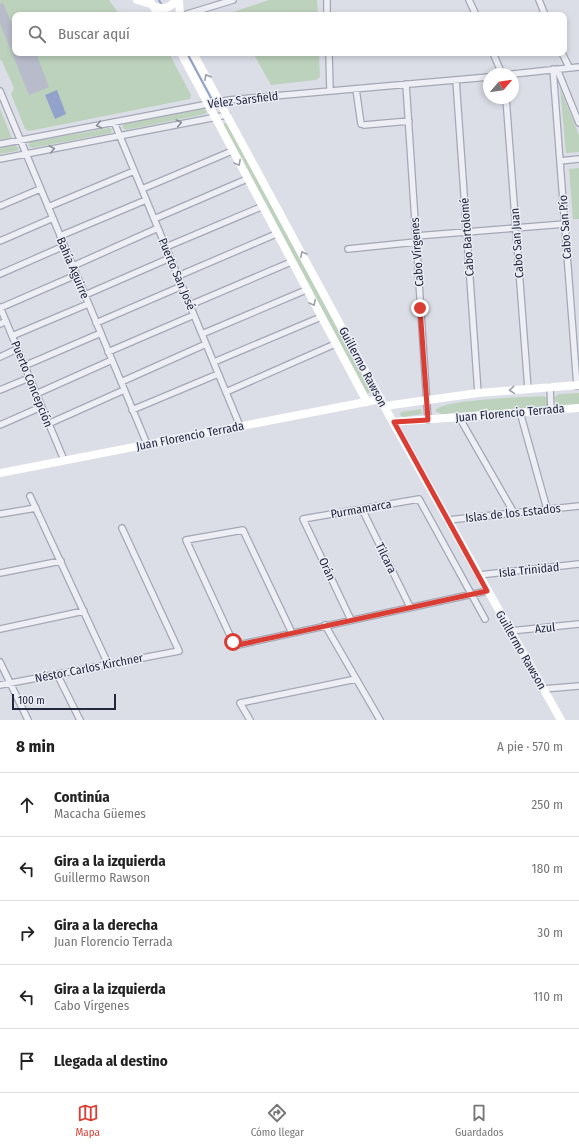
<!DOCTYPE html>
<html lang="es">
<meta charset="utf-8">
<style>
:root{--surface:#fff;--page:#f6f6f6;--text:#222;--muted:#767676;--line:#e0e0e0;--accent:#da3d33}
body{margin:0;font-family:"Fira Sans Condensed",sans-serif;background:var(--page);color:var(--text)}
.compass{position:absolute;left:483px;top:68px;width:36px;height:36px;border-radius:50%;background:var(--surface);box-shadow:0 2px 6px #0003;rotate:61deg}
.scale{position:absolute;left:12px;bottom:10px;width:104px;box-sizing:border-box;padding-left:4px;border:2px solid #24283f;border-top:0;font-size:11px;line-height:14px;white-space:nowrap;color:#24283f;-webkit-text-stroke:3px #ebedf5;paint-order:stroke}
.stop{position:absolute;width:12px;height:12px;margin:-9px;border:3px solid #da3d33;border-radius:50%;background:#fff}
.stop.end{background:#da3d33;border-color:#fff;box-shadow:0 1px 4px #0008}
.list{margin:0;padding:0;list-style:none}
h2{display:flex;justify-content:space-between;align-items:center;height:52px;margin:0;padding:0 16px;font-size:17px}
h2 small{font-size:13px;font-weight:400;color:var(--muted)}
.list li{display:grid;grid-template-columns:26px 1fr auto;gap:12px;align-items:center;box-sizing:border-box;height:64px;padding:0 16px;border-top:1px solid var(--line)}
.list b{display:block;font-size:15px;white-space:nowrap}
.list p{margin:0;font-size:13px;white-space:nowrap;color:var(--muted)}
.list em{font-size:13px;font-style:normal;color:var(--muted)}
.icon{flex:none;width:22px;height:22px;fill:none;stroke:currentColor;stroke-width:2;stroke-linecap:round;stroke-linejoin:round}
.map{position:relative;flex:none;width:579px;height:720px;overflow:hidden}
.search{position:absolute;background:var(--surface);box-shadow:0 2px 6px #0003;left:12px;right:12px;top:12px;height:44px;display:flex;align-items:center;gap:10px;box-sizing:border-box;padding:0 14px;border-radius:8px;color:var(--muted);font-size:15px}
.sheet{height:372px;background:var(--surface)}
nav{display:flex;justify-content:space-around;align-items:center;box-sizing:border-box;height:56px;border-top:1px solid var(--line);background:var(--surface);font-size:11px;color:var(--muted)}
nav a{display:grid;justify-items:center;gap:2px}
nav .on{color:var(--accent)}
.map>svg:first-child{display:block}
.green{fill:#bdd2bc}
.water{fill:#92a2cb}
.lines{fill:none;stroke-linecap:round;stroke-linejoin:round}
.stream{stroke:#92a2cb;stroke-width:2}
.building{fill:#b8bbca}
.street-casing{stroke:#a4a7b5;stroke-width:8}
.street{stroke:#eeeff5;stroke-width:5.5}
.secondary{stroke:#fff;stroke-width:8}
.oneway{stroke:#9c9ea9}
.oneway2{stroke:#898c9a}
.route{stroke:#da3d33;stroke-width:5}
.labels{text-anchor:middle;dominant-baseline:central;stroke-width:3;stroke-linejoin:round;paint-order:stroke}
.street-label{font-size:12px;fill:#24283f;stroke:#ebedf5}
</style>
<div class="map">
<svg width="579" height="720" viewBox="0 0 579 720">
<rect width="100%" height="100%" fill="#dbdee7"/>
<path class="green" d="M0 0H109L120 15H15V53H169L191 95 190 99 29 131 25 129 11 94 14 88 2 61 0 60Z
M269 0H317L318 15H233V12Z
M183 53H187L208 91 205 93Z
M253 53H319L320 77 316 80 271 85Z
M560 88 579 135V152L566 153Z
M0 109 12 138 0 140Z
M204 109 207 112 205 114 126 130 122 128 124 124Z
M227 122 371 392 366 394 222 125Z
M109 128 112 129 111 133 32 148 28 146 30 142Z
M15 145 19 148 17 151 0 154V148Z
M579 168V219H573L569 169Z
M579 393V404L559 406 556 404 555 397 559 394Z
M544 396 548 399V405L546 407 442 414 435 411C438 399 528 397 544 396Z
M421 409 422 414 403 417 400 415 401 412Z"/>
<path class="water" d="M57 90 66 114 55 119 45 95Z"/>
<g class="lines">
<path class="stream" d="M159 0 161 4
M187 53 211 98"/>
</g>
<path class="building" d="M3 3 15 31V53H36L49 87 29 95 0 23V4Z"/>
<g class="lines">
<defs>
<path id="street" d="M327 0V15
M469 0 476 15
M539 0 545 15
M184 15 233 0
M329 53 330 91
M493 53 502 74
M562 53 569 67
M553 69 577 386
M557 69 579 123
M513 74 579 67
M456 80 478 393
M406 84 428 420
M356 89 361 124 364 125 409 121
M0 91 147 444
M506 98 528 389
M114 122 240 426
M0 144 229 100 489 77
M0 159 227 115
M560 161 579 159
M142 189 232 151
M0 206 40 189
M48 207 134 171
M154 219 247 179
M60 236 146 200
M416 236 565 224
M0 241 53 218
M166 247 261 207
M348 249 416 242
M73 266 158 228
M0 274 64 246
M178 276 276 234
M85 295 170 258
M190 305 291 262
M0 307 64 460
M0 308 76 275
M96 323 182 286
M0 324 6 321
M202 334 306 290
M12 336 88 304
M108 352 194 315
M0 357 17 349
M214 362 321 317
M24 366 101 333
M121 382 206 344
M550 387 551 410
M0 390 29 378
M226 392 335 344
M36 394 112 360
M132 410 218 374
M520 412 547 509
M459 417 514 513
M48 424 124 390
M0 425 41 407
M30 496 108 664
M362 509 410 607
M0 514 36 508
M448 520 579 506
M0 573 61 561
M479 575 579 564
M351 620 303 519 419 499 485 619
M325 625 380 720
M0 629 84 611
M510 631 579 624
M292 633 243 530 186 540 233 642 238 645 487 591
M0 662 28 720
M57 674 80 720
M0 685 179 651 122 528
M543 689 579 686
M250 720 240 703 356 679"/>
</defs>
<use href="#street" class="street-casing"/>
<use href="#street" class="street"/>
<path class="secondary" d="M137 0 151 4
M149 0 159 15
M179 0 180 15
M153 6C162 10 170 9 176 0
M181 53 367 402
M193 53 395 426 561 720
M385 406 478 393 579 385
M393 422 579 408
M0 473 381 399"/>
</g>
<defs><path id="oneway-chevron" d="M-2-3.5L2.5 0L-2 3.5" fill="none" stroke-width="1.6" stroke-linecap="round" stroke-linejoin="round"/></defs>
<g class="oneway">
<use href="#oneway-chevron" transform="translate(207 77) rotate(-119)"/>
<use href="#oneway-chevron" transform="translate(238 163) rotate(62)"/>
<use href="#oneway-chevron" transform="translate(303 254) rotate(-118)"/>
<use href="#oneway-chevron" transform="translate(313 303) rotate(62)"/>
<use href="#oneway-chevron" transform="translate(512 390) rotate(175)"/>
</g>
<g class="oneway2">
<use href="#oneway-chevron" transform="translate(179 123) rotate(-11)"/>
<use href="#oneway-chevron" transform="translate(99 125) rotate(169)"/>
<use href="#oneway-chevron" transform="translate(52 149) rotate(-11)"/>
</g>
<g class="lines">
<path class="route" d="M233 642 238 645 487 591 394 422 428 420 420 308"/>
</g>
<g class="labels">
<g class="street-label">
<text transform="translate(243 100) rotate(-7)">Vélez Sarsfield</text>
<text transform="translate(565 227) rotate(-94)">Cabo San Pío</text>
<text transform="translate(467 237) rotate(-94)">Cabo Bartolomé</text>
<text transform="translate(517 243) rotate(-94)">Cabo San Juan</text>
<text transform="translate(417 252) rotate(-94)">Cabo Vírgenes</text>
<text transform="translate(73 268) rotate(67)">Bahía Aguirre</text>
<text transform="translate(177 274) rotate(67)">Puerto San José</text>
<text transform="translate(363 367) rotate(62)">Guillermo Rawson</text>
<text transform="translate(32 384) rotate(68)">Puerto Concepción</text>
<text transform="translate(510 413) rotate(-5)">Juan Florencio Terrada</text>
<text transform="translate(190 436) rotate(-11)">Juan Florencio Terrada</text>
<text transform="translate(361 509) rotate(-10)">Purmamarca</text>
<text transform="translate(513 513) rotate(-6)">Islas de los Estados</text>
<text transform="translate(386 558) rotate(64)">Tilcara</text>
<text transform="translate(327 569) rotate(65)">Orán</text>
<text transform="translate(529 570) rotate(-6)">Isla Trinidad</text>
<text transform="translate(545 628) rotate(-6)">Azul</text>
<text transform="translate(521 650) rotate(60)">Guillermo Rawson</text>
<text transform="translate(89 668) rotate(-11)">Néstor Carlos Kirchner</text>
</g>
</g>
</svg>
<svg class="compass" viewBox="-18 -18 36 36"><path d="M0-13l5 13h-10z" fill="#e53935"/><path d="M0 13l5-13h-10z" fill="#767676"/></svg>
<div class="scale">100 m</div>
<div class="stop" style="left:233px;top:642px"></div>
<div class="stop end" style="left:420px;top:308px"></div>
<div class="search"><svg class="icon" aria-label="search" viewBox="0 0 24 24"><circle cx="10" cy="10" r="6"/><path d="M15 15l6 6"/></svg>Buscar aquí</div>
</div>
<section class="sheet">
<h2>8 min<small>A pie · 570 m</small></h2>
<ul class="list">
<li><svg class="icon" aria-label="ahead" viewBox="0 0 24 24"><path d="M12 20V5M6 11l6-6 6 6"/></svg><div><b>Continúa</b><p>Macacha Güemes</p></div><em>250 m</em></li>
<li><svg class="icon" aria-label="left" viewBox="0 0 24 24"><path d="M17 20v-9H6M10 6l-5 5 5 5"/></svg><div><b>Gira a la izquierda</b><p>Guillermo Rawson</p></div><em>180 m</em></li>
<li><svg class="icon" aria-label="right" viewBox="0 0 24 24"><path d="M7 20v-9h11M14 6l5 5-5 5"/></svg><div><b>Gira a la derecha</b><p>Juan Florencio Terrada</p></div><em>30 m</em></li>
<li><svg class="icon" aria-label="left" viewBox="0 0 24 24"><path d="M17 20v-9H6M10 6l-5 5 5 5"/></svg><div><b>Gira a la izquierda</b><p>Cabo Vírgenes</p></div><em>110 m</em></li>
<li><svg class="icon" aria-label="arrive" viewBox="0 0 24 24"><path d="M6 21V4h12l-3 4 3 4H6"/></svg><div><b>Llegada al destino</b></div></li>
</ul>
</section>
<nav>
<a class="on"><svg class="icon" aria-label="map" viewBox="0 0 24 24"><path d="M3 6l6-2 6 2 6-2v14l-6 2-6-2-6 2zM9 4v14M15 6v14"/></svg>Mapa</a>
<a><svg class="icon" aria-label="directions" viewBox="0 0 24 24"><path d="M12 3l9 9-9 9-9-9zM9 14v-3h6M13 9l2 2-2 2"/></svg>Cómo llegar</a>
<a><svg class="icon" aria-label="saved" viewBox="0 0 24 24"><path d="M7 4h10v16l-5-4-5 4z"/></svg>Guardados</a>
</nav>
